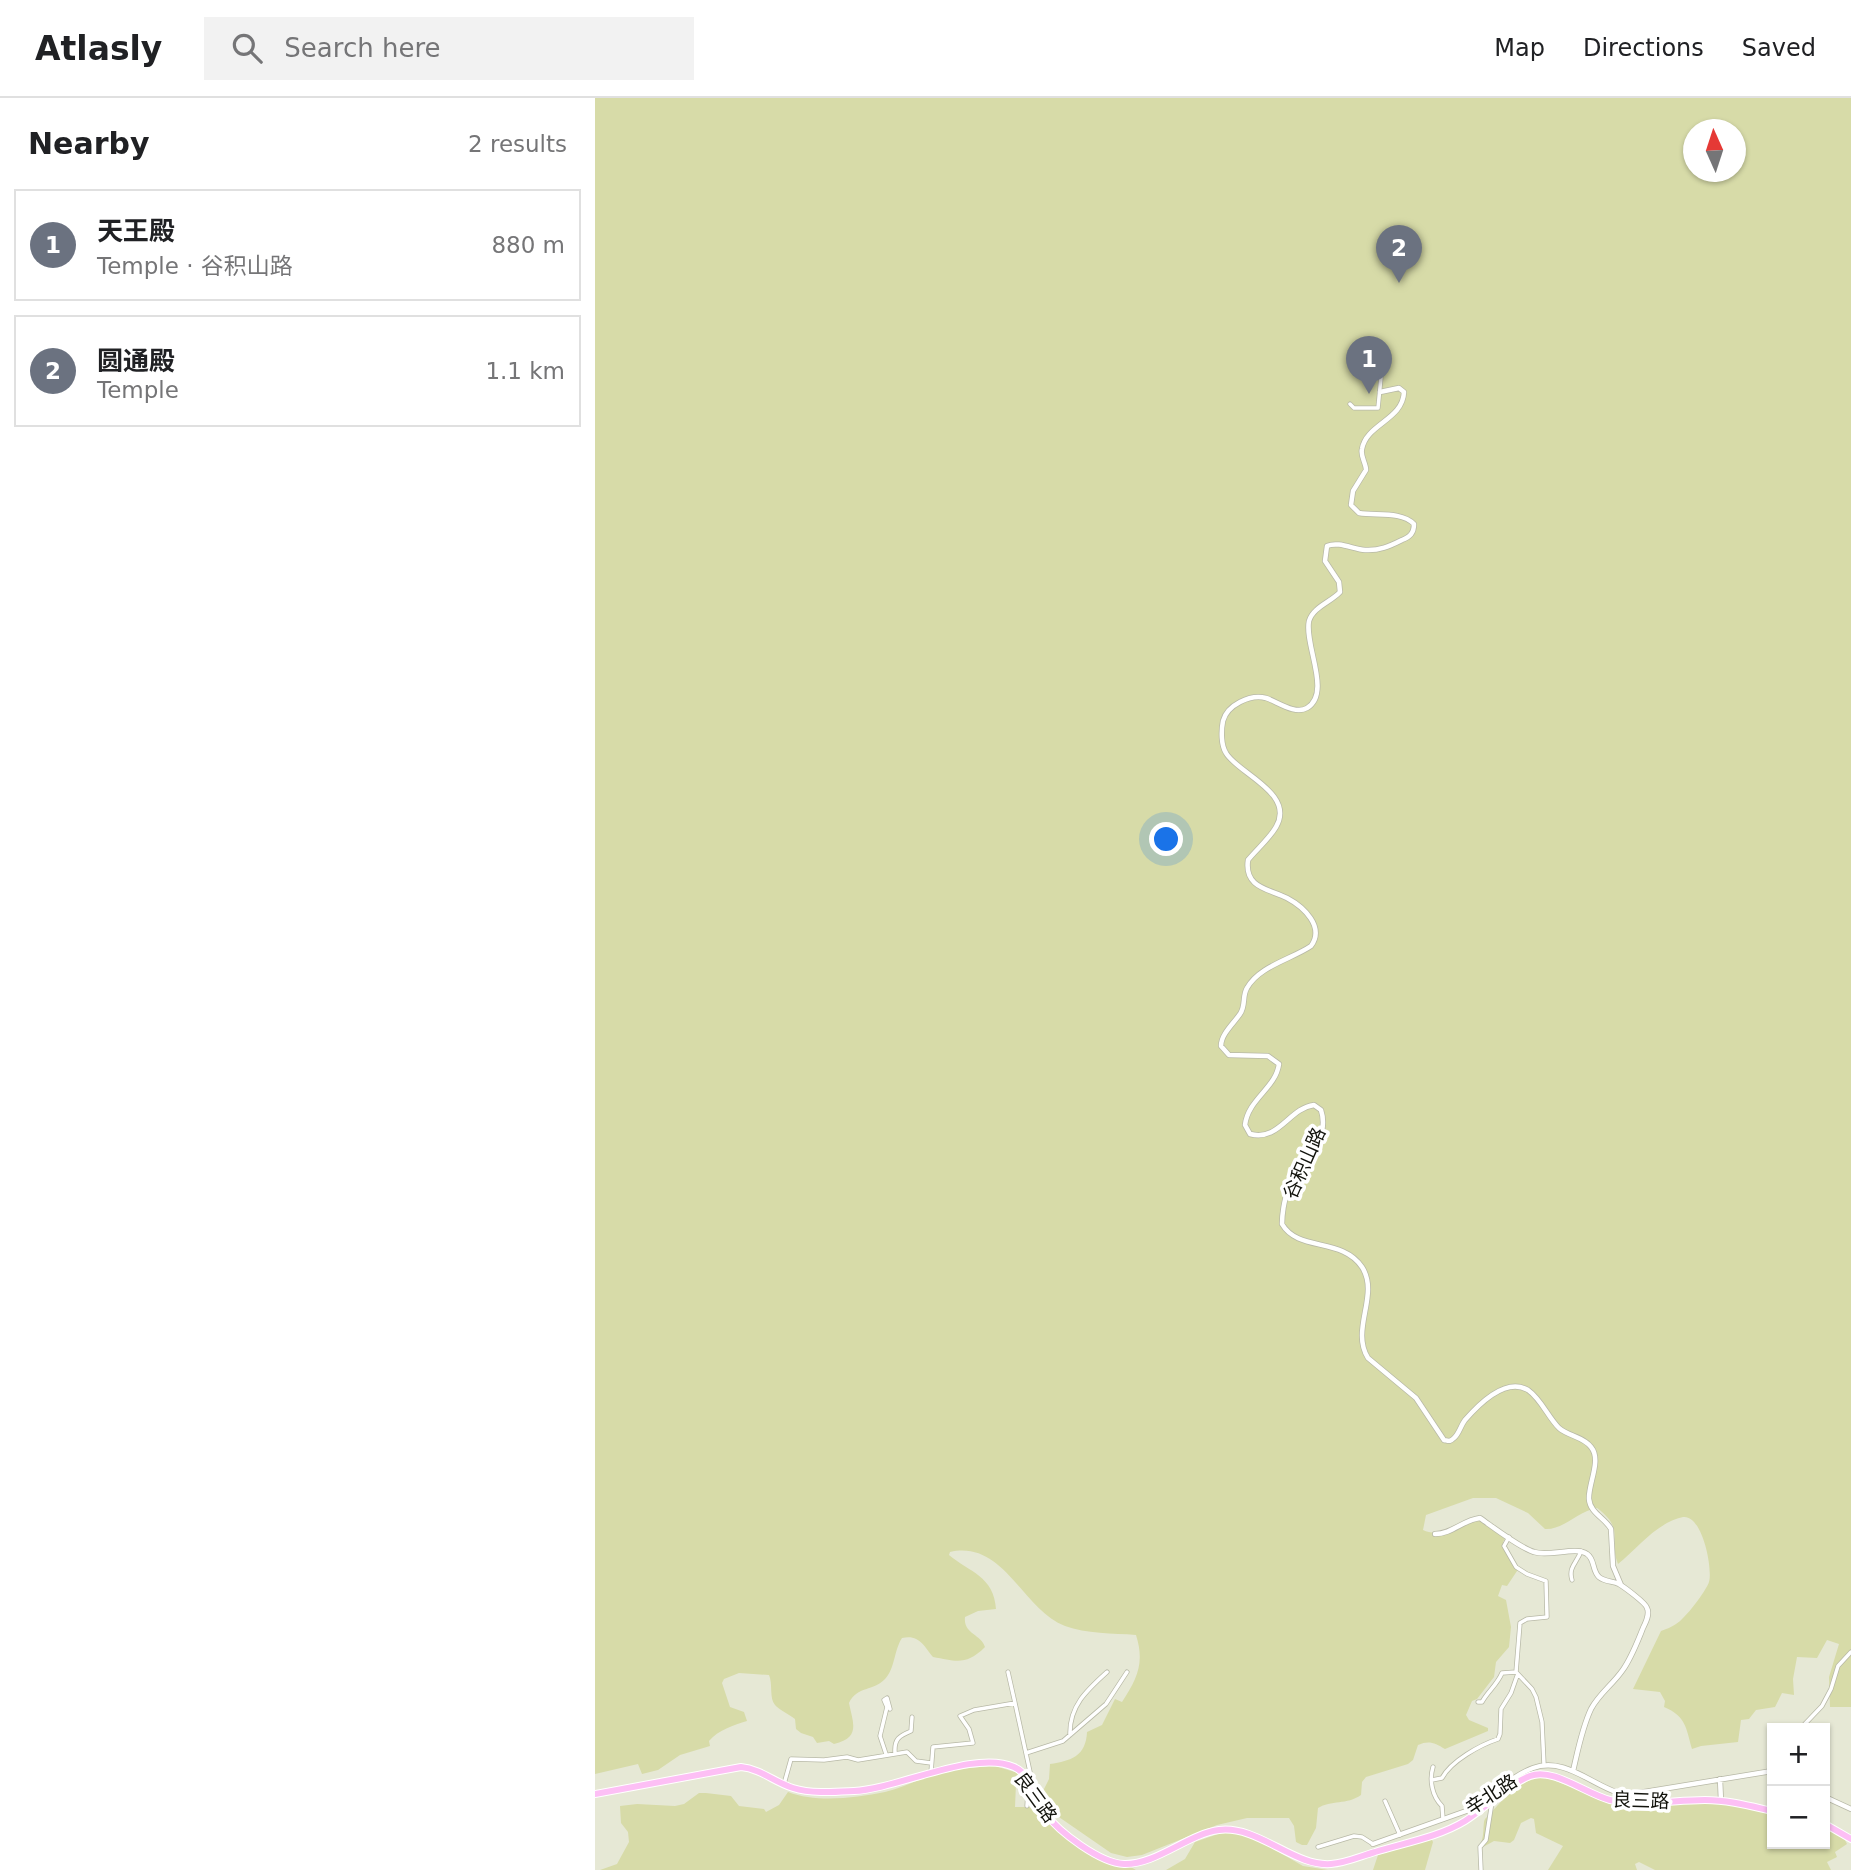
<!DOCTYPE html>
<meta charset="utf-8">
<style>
:root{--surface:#fff;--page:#f2f2f2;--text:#202124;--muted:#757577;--line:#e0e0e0;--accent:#d93025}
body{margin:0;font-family:"DejaVu Sans","Noto Sans SC",sans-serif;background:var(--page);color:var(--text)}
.controls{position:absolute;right:21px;bottom:21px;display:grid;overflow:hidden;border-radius:0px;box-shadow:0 2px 5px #0004}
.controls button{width:63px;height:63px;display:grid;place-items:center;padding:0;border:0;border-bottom:2px solid var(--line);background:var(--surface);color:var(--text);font:35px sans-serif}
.compass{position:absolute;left:1088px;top:21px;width:63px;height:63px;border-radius:50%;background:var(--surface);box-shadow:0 2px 5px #0004;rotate:357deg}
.you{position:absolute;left:572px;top:742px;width:24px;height:24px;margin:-18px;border:5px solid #fff;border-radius:50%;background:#1a73e8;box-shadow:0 0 0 10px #1a73e833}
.badge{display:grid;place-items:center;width:46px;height:46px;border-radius:50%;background:var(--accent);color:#fff;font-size:23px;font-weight:700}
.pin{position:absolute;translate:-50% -58px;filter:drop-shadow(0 2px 4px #0008)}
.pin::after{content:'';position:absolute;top:37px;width:24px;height:21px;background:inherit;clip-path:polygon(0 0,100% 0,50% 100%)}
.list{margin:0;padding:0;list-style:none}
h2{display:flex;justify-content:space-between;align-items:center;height:91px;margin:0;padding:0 28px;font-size:30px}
h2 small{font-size:23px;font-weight:400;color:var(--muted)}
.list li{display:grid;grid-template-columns:46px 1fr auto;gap:21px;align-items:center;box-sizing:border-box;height:112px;margin:0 14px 14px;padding:0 14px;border:2px solid var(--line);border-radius:0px}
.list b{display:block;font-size:26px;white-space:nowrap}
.list p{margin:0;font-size:23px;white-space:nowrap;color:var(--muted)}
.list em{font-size:23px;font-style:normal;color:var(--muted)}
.icon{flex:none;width:38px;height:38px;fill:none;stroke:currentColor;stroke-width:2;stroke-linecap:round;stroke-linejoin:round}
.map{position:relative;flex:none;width:1256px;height:1772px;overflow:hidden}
header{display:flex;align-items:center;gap:42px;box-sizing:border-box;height:98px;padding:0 35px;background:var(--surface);border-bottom:2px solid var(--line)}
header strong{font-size:33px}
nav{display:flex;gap:38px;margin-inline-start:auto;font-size:24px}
.search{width:490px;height:63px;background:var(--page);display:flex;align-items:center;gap:18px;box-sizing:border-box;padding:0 24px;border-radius:0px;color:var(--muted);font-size:26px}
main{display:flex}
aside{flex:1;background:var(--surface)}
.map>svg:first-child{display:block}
.green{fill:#d7dba8;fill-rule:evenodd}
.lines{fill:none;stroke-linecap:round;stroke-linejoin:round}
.minor-casing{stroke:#b8b9a7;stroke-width:5}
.tertiary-casing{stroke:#b8b9a7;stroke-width:6}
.primary-casing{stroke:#fff;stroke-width:8}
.minor{stroke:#fff;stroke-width:3.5}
.tertiary{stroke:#fff;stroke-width:4.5}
.primary{stroke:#fdbff5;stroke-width:6}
.labels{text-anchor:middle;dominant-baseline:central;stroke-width:7;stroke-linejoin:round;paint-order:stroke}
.street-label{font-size:19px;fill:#12130c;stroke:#fff}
</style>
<header>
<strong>Atlasly</strong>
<div class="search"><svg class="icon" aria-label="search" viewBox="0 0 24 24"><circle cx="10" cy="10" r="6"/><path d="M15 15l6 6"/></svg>Search here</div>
<nav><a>Map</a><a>Directions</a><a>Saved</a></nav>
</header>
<main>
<aside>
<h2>Nearby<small>2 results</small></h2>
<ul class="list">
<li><span class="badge" style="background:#6b7280">1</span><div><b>天王殿</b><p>Temple · 谷积山路</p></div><em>880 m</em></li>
<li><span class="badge" style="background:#6b7280">2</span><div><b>圆通殿</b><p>Temple</p></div><em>1.1 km</em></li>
</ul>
</aside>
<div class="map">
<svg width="1256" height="1772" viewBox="0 0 1256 1772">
<rect width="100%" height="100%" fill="#e6e8d5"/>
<path class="green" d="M0 0H1256V1609H1235L1234 1579 1244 1546 1232 1542 1222 1560 1202 1559 1198 1581 1199 1597 1187 1595 1180 1609 1161 1612 1154 1621 1146 1622 1143 1644 1106 1648 1097 1651C1091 1630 1091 1618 1069 1609L1070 1603 1065 1594 1038 1591 1066 1533C1071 1531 1077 1529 1081 1526 1090 1521 1111 1493 1114 1484 1118 1470 1107 1416 1088 1419 1061 1425 1043 1450 1023 1466 1013 1440 1031 1432 1002 1410 983 1413 969 1432 950 1431L933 1415 901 1400H878L831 1417 828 1432C845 1440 865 1427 882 1421L912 1437 908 1444 915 1460 924 1470 912 1488 907 1487 903 1498 911 1502 916 1529 914 1549 901 1564 899 1579 882 1601 877 1603 871 1617 874 1622 893 1630V1633L850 1651C840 1645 834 1642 823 1647L818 1662 813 1666 771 1679 767 1684 766 1697C752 1707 736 1702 723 1710L721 1730 712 1747H707L701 1744 699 1728 694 1720H652L622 1727 547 1757 532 1759 516 1755 461 1717 448 1693 454 1681 455 1666C476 1663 491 1658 492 1634L507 1627 520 1601 527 1604C542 1581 550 1565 541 1537 518 1535 491 1536 470 1528 427 1511 409 1442 355 1454L354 1457C374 1474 399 1478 401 1511L383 1513 370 1519C368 1536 386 1536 390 1549 371 1568 361 1563 338 1559 329 1548 324 1536 307 1540 299 1552 300 1571 290 1581 279 1593 262 1588 254 1605 258 1625 266 1640 239 1646L234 1643 222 1645 218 1639 206 1635 201 1631 200 1621C194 1616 184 1612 180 1607 174 1600 178 1586 174 1577L144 1575 129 1581 127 1585 135 1609 149 1614 152 1623C139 1627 123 1632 114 1643L115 1648 85 1657 63 1672 47 1676 43 1666 0 1676ZM1098 32H1140V74H1098Z
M400 1668 423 1675 432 1686H421L420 1709H442C457 1732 495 1752 520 1765 527 1769 534 1767 541 1772H5L22 1766 34 1744 33 1734 26 1725 25 1708 42 1706 80 1708 89 1706 104 1695H111L136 1698 144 1708 169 1711 171 1714 184 1707 193 1694C222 1705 260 1700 290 1694 307 1690 324 1681 341 1676 361 1671 380 1669 400 1668Z
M950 1679 1017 1704H1113L1140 1707 1177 1716V1746H1230V1730L1248 1738 1252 1746 1240 1754 1242 1759 1232 1764 1236 1772H1060L1044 1764 1040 1766 1042 1772H953L968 1748 941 1735 939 1721 936 1720 926 1725 919 1742 915 1745 899 1743 888 1749 886 1745C889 1737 888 1732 889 1724 890 1719 893 1719 896 1715 910 1698 926 1681 950 1679Z
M639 1734 663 1742 708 1768 733 1772H571L590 1761 600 1744 626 1735Z
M836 1740 838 1744 830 1772H778L783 1757Z"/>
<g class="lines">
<defs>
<path id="minor" d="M755 306 759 310H783L786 279
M914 1439 909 1448 921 1469 932 1476 951 1483 952 1519 932 1521 925 1525 921 1574
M977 1482C973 1469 982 1465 986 1453
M413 1574 420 1605
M883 1604H887C893 1593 902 1587 907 1575L921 1574 937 1591 941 1599 947 1624 949 1667
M1206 1630 1227 1608 1236 1591 1243 1568 1256 1554
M475 1637C474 1608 492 1592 512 1574
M300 1655C299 1641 304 1638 316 1633L317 1619
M431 1655 468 1643 511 1606 532 1574
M291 1656 285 1638 292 1609 289 1602 292 1600 295 1611
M838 1669C834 1682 837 1698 847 1708L848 1721
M336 1674 338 1649 378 1645 374 1631 365 1618 379 1612 420 1605 437 1683 433 1693 432 1708
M837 1682 847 1680C856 1663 885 1647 903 1641L905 1636 906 1611 916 1595 922 1578
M189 1686 196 1661 229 1662 252 1659 263 1662 312 1654 321 1663 336 1665
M790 1703 805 1737
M723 1749 759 1738 767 1739 778 1746
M886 1772 885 1749 891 1742 897 1704"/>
<path id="tertiary" d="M785 294 804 290 809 294C808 322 771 326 767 351 765 358 771 365 771 372L758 393 756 407 764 415C781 418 806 413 819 426 819 435 815 439 807 442 795 448 784 453 770 452 758 451 743 443 732 448L730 463 744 484 745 494C736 504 718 509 714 523 709 547 737 595 712 610 700 617 683 604 671 600 655 596 632 607 628 623 626 633 626 647 631 655 642 675 701 695 681 729 674 741 662 751 653 762 649 790 674 791 692 800 709 809 730 829 716 848 697 861 664 868 652 890 647 898 651 908 645 916 639 925 626 936 626 948L634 957 673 958 684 966C681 990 653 1001 650 1027L655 1036C684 1044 694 1010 719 1007L726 1012C736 1042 706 1070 693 1093 689 1102 687 1117 687 1126 703 1154 747 1139 767 1169 785 1197 755 1231 773 1260L821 1300 849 1342C854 1343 855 1344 859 1340 864 1336 866 1327 870 1322 884 1306 911 1279 933 1292 946 1301 953 1319 964 1330 973 1338 989 1339 996 1349 1007 1362 993 1386 994 1401 995 1415 1010 1420 1016 1431L1018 1468 1026 1487
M840 1436C857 1436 868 1422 885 1420 898 1429 925 1450 939 1454 954 1459 981 1448 992 1456 1000 1461 997 1473 1004 1479 1010 1484 1018 1483 1024 1486 1029 1489 1051 1505 1052 1510 1055 1516 1051 1524 1048 1530 1042 1545 1036 1561 1027 1573 1017 1587 1004 1596 996 1611 987 1630 983 1652 978 1673
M1125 1681 1126 1703
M1230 1699 1256 1711
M778 1746 874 1712C896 1700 914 1679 938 1670 968 1659 995 1685 1021 1694 1028 1696 1036 1695 1043 1695L1177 1673"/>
<path id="primary" d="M0 1696 146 1669C166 1671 179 1684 198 1690 217 1696 240 1694 259 1693 303 1691 380 1651 419 1669 437 1677 440 1700 450 1715 464 1734 505 1765 529 1766 561 1767 593 1736 624 1732 663 1727 699 1769 736 1766 751 1765 766 1758 780 1754 809 1745 844 1739 870 1723 892 1709 912 1687 935 1678 958 1669 991 1696 1015 1702 1046 1709 1079 1702 1110 1702 1133 1702 1155 1708 1177 1713
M1230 1726 1256 1741"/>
</defs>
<use href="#minor" class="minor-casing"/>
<use href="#tertiary" class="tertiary-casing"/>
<use href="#primary" class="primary-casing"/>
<use href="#minor" class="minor"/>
<use href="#tertiary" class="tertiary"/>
<use href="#primary" class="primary"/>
</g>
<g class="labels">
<g class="street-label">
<text transform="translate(709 1065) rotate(-66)">谷积山路</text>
<text transform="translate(896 1696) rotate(-33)">辛北路</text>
<text transform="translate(441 1699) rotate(54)">良三路</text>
<text transform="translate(1046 1702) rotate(2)">良三路</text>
</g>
</g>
</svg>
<div class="controls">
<button>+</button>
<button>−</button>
</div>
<svg class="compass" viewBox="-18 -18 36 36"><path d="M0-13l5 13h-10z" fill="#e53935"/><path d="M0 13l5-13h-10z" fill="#757577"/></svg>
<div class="you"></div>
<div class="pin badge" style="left:774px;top:296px;background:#6b7280">1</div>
<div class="pin badge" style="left:804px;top:185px;background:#6b7280">2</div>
</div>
</main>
